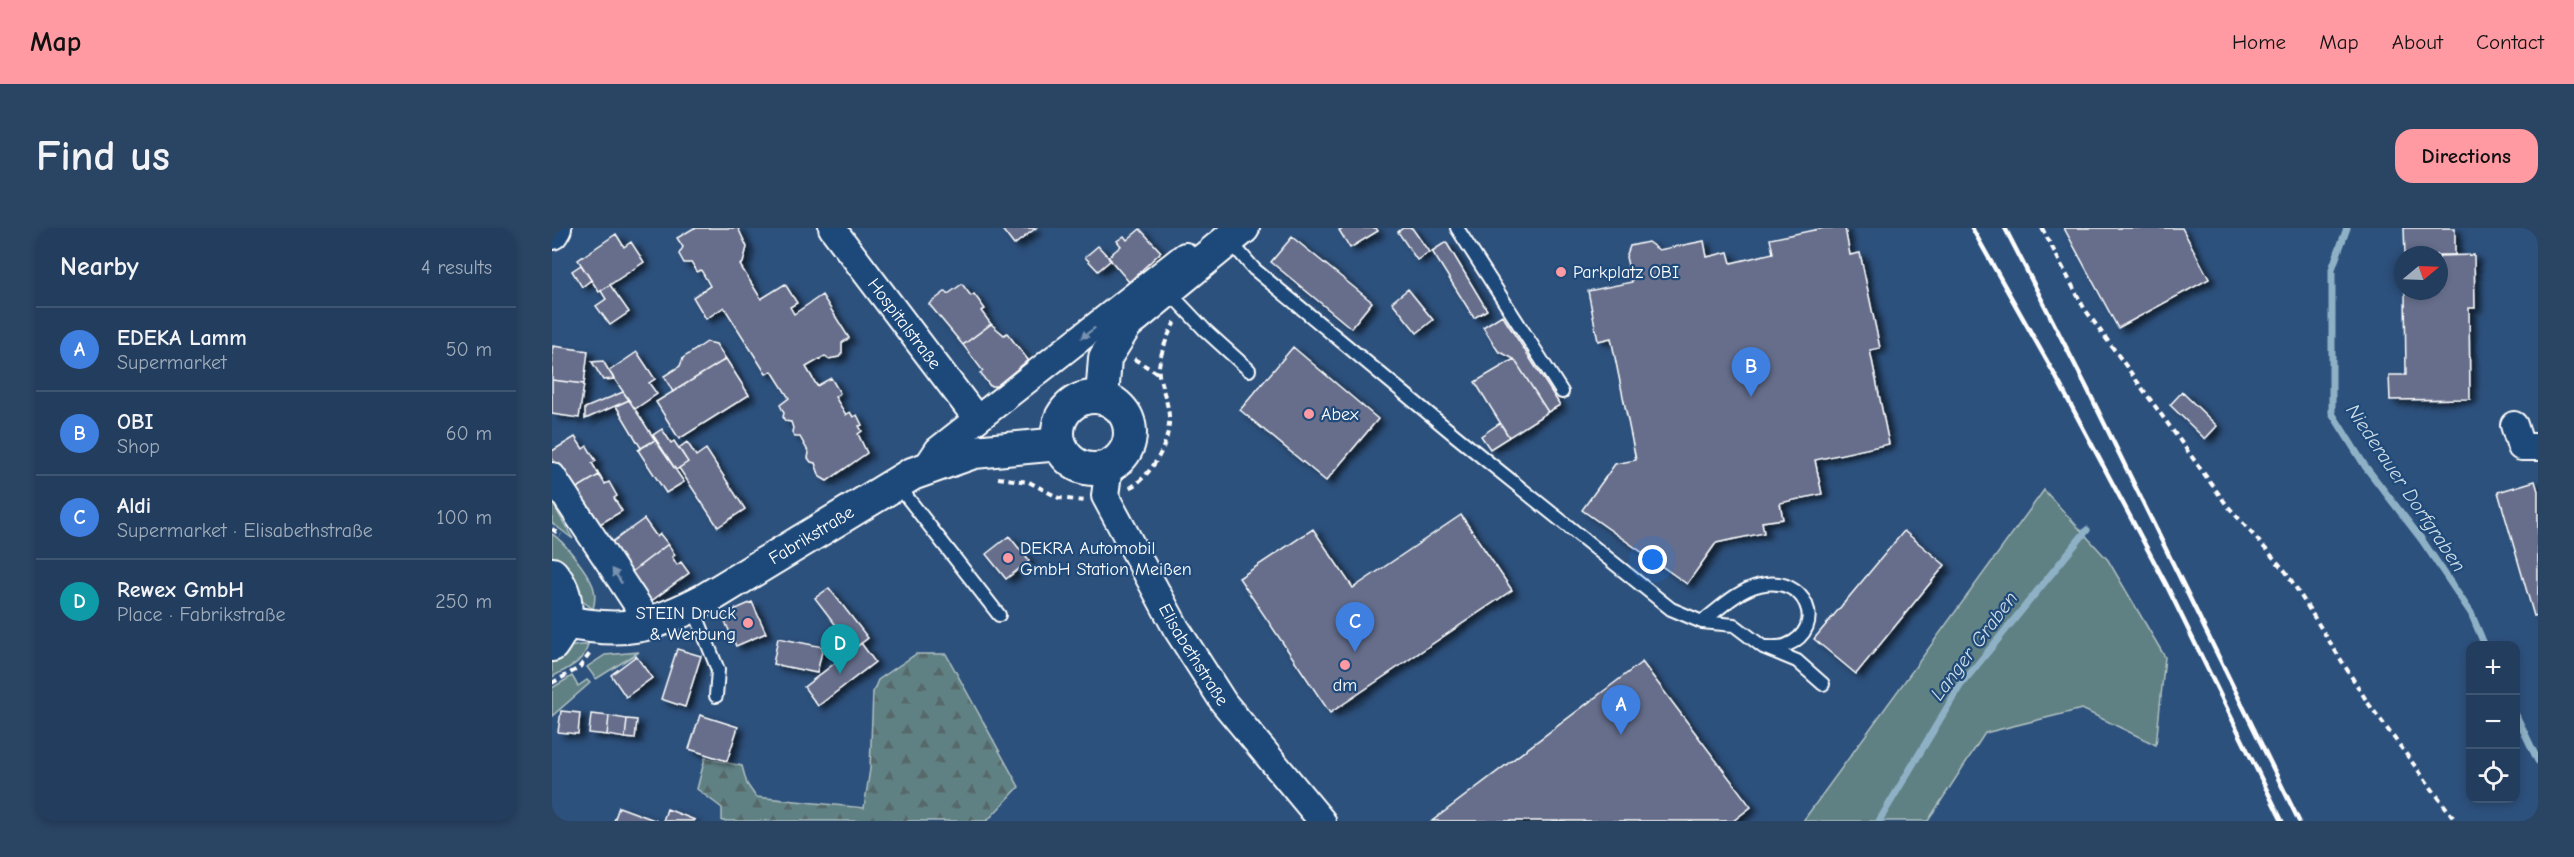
<!DOCTYPE html>
<meta charset="utf-8">
<style>
:root{--surface:#223d5e;--page:#2a4464;--text:#f1f3f6;--muted:#a2aebc;--line:#3f5673;--accent:#ff9aa2}
body{margin:0;font-family:"Comic Neue",sans-serif;background:var(--page);color:var(--text)}
.controls{position:absolute;right:18px;bottom:18px;display:grid;overflow:hidden;border-radius:12px;box-shadow:0 3px 9px #0003}
.controls button{width:54px;height:54px;display:grid;place-items:center;padding:0;border:0;border-bottom:2px solid var(--line);background:var(--surface);color:var(--text);font:30px sans-serif}
.compass{position:absolute;left:1842px;top:18px;width:54px;height:54px;border-radius:50%;background:var(--surface);box-shadow:0 3px 9px #0003;rotate:71deg}
.you{position:absolute;left:1101px;top:332px;width:21px;height:21px;margin:-15px;border:4px solid #fff;border-radius:50%;background:#1a73e8;box-shadow:0 0 0 9px #1a73e833}
.badge{display:grid;place-items:center;width:39px;height:39px;border-radius:50%;background:var(--accent);color:#fff;font-size:20px;font-weight:700}
.pin{position:absolute;translate:-50% -50px;filter:drop-shadow(0 2px 3px #0008)}
.pin::after{content:'';position:absolute;top:32px;width:21px;height:18px;background:inherit;clip-path:polygon(0 0,100% 0,50% 100%)}
.list{margin:0;padding:0;list-style:none}
h2{display:flex;justify-content:space-between;align-items:center;height:78px;margin:0;padding:0 24px;font-size:26px}
h2 small{font-size:20px;font-weight:400;color:var(--muted)}
.list li{display:grid;grid-template-columns:39px 1fr auto;gap:18px;align-items:center;box-sizing:border-box;height:84px;padding:0 24px;border-top:2px solid var(--line)}
.list b{display:block;font-size:22px;white-space:nowrap}
.list p{margin:0;font-size:20px;white-space:nowrap;color:var(--muted)}
.list em{font-size:20px;font-style:normal;color:var(--muted)}
.icon{flex:none;width:33px;height:33px;fill:none;stroke:currentColor;stroke-width:2;stroke-linecap:round;stroke-linejoin:round}
.map{position:relative;flex:none;width:1986px;height:593px;overflow:hidden;border-radius:18px}
header{display:flex;align-items:center;gap:36px;box-sizing:border-box;height:84px;padding:0 30px;background:var(--accent);color:#111}
header strong{font-size:28px}
nav{display:flex;gap:33px;margin-inline-start:auto;font-size:21px}
.intro{display:flex;align-items:center;justify-content:space-between;box-sizing:border-box;height:144px;padding:0 36px}
h1{margin:0;font-size:42px}
.button{padding:15px 27px;border-radius:18px;background:var(--accent);color:#111;font-size:21px;font-weight:700}
main{display:flex;gap:36px;padding:0 36px}
aside{flex:1;background:var(--surface);border-radius:18px;box-shadow:0 3px 9px #0003}
.map>svg:first-child{display:block}
.green{fill:#608184;stroke:#b0c0c2;stroke-width:1.5}
.forest{fill:url(#forest-firs);stroke:#b0c0c2;stroke-width:1.5}
.lines{fill:none;stroke-linecap:round;stroke-linejoin:round}
.stream{stroke:#8fb1c6;stroke-width:7}
.building{fill:#666e8b;stroke:#fff;stroke-width:1.5;filter:url(#shadow)}
.service-casing{stroke:#fff;stroke-width:16}
.minor-casing{stroke:#fff;stroke-width:30}
.tertiary-casing{stroke:#fff;stroke-width:36}
.path{stroke:#fff;stroke-width:4;stroke-dasharray:6 4.5;stroke-linecap:butt}
.service{stroke:#1f4a7a;stroke-width:12}
.minor{stroke:#1f4a7a;stroke-width:26}
.tertiary{stroke:#1f4a7a;stroke-width:32}
.rail{stroke:#fff;stroke-width:4.5}
.oneway{fill:#7992af}
.poi-dot{fill:#ff9aa2;stroke:#1f4a7a;stroke-width:2}
.labels{text-anchor:middle;dominant-baseline:central;stroke-width:4.5;stroke-linejoin:round;paint-order:stroke}
.poi-label{font-size:18px;fill:#fff;stroke:#1f4a7a;text-anchor:start}
.street-label{font-size:18px;fill:#fff;stroke:#1f4a7a}
.water-label{font-size:20px;font-style:italic;fill:#d0dee7;stroke:#1f4a7a}
</style>
<header>
<strong>Map</strong>
<nav><a>Home</a><a>Map</a><a>About</a><a>Contact</a></nav>
</header>
<div class="intro"><h1>Find us</h1><a class="button">Directions</a></div>
<main>
<aside>
<h2>Nearby<small>4 results</small></h2>
<ul class="list">
<li><span class="badge" style="background:#3f7fe0">A</span><div><b>EDEKA Lamm</b><p>Supermarket</p></div><em>50 m</em></li>
<li><span class="badge" style="background:#3f7fe0">B</span><div><b>OBI</b><p>Shop</p></div><em>60 m</em></li>
<li><span class="badge" style="background:#3f7fe0">C</span><div><b>Aldi</b><p>Supermarket · Elisabethstraße</p></div><em>100 m</em></li>
<li><span class="badge" style="background:#0f9aa8">D</span><div><b>Rewex GmbH</b><p>Place · Fabrikstraße</p></div><em>250 m</em></li>
</ul>
</aside>
<div class="map">
<svg width="1986" height="593" viewBox="0 0 1986 593">
<defs>
<pattern id="forest-firs" width="22" height="20" patternUnits="userSpaceOnUse" patternTransform="scale(1.5)"><rect width="22" height="20" fill="#608184"/><path d="M5 1l3.5 6h-7zM16 11l3.5 6h-7z" fill="#57696b"/></pattern>
<filter id="shadow"><feDropShadow dx="6" dy="4" stdDeviation="3" flood-color="#0009"/></filter>
</defs>
<rect width="100%" height="100%" fill="#2d517d"/>
<filter id="ink" filterUnits="userSpaceOnUse"><feTurbulence type="fractalNoise" baseFrequency=".0167" numOctaves="2"/><feDisplacementMap in="SourceGraphic" scale="12" xChannelSelector="R" yChannelSelector="G"/><feConvolveMatrix kernelMatrix="1 2 1 2 8 2 1 2 1" color-interpolation-filters="sRGB"/></filter>
<g filter="url(#ink)">
<path class="green" d="M1492 262 1556 332 1613 429 1604 517 1530 481 1433 505 1376 593H1251Z
M0 274 21 311 0 295Z
M0 306C12 313 36 345 41 358 44 366 43 374 41 381L25 369 0 332Z
M28 417H36C31 435 16 440 0 449V430L17 419Z
M87 424 44 451 35 439 53 427Z
M20 448 26 458 35 452 38 455 0 488V460Z"/>
<path class="forest" d="M364 426H394L467 559 435 593H170V580L145 561 153 530 190 538 195 556 204 569 312 580 318 541 321 464 326 452Z"/>
<g class="lines">
<path class="stream" d="M1795 0 1780 41V185L1813 238 1870 312 1919 385 1933 418
M1964 487 1986 533
M1327 593 1408 458 1535 302"/>
</g>
<path class="building" d="M142 0H186L195 19 191 35 188 37 209 71 233 56 245 75 238 79 242 86 270 67 297 110 290 115V125L287 129 276 131 273 128 254 139 265 158 279 150 288 165 283 169 294 187 298 184 301 189 305 187 310 197 307 198 310 203 306 206 315 225 275 253 268 249 263 235 259 234 256 230 257 225 248 209H243L240 204 241 200 239 194 233 193 231 189 232 185 228 177 237 170 220 143 214 146 172 79 154 91 141 69 158 58 149 42 145 44 140 35H132L127 26 131 19 125 10Z
M449 0H484L462 17Z
M791 0H824L826 3 798 20 787 2Z
M851 0H860L877 24 865 32 846 4Z
M1272 0H1293L1298 27 1308 25 1328 120 1318 122 1337 216 1263 232 1270 266 1228 275 1231 291 1210 294 1212 305 1164 315 1135 356 1030 282 1063 236 1084 232 1059 110 1046 113 1036 63 1080 54 1074 29 1078 18 1096 14 1107 22 1152 13 1155 29 1176 24 1179 35 1221 25 1218 11Z
M1512 0H1630L1657 51 1566 100Z
M1852 0H1903V27H1853Z
M588 1 609 24 577 54 556 29 569 18 565 13 572 8 575 12Z
M64 6 72 19 79 14 92 34 47 64 26 32Z
M740 9 820 74 799 100 719 34Z
M894 14 935 82 922 90 880 23Z
M546 18 559 32 546 43 533 29Z
M1922 27 1923 80H1917L1918 171 1838 172 1837 147H1854L1853 63H1887V28Z
M29 37 39 52 30 59 20 43Z
M410 56 419 68 422 66 433 81 429 83 439 96 411 117 377 76 394 63 396 66Z
M58 57 77 84 58 97 44 78 54 71 49 63Z
M856 61 881 92 865 105 840 74Z
M950 87 1008 177 996 184 962 131 946 123 931 99Z
M439 96 452 107 455 105 476 132 445 158H438L428 145 431 143 411 117Z
M155 114 164 116 174 131 121 164 112 148 128 138 131 130Z
M1 118 36 123 32 156 0 152Z
M741 119 826 191 774 253 688 182Z
M85 124 103 151 97 155 105 166 83 181 57 143Z
M174 131 197 167 127 211 104 174Z
M962 131 996 184 957 209 923 154Z
M51 133 57 143 62 151 51 152 40 134Z
M0 152 32 156 27 190 0 186Z
M71 164 77 172 33 191V180Z
M1630 164 1665 198 1653 211 1618 177Z
M77 172 103 212 89 220 64 178Z
M948 195 957 209 938 221 929 208Z
M110 201 119 215 122 213 136 234 124 242 101 207Z
M23 209 31 221 35 218 44 233 40 235 47 247 20 263 0 230V223Z
M103 212 132 254 114 265 86 222Z
M135 214 144 228 154 221 193 281 166 299 127 240 136 234 127 220Z
M47 247 53 256 57 254 65 268 62 270 70 283 43 299 20 263Z
M1983 253 1986 263V387L1982 388 1946 264Z
M909 287 960 362 778 485 687 350 761 301 801 360Z
M92 291 105 309 108 306 116 316 77 346 56 317Z
M1352 303 1393 337 1304 446 1262 411Z
M457 308 477 333 454 351 434 326Z
M116 316 123 327 120 329 125 337 129 334 137 345 98 374 77 346Z
M277 360 316 410 302 421 263 370Z
M200 374 214 405 184 418 170 387Z
M226 410 271 419 265 445 221 436Z
M309 415 323 434 266 478 252 459Z
M125 421 149 428 133 479 109 471Z
M84 428 100 450 74 469 59 447Z
M1090 434 1199 579 1181 593H880Z
M9 483 28 485 26 506 6 504Z
M39 486 57 488 55 507 37 505Z
M148 487 186 499 175 533 137 521Z
M57 488 75 491 73 510 55 507Z
M75 491 85 492 83 511 73 510Z
M67 579 105 593H62Z
M115 581 143 592 142 593H111Z"/>
<g class="lines">
<defs>
<path id="service" d="M905 0 1010 164
M678 13 702 41 905 209 1119 381 1150 394 1182 397 1211 419 1245 433 1271 456
M615 62 653 102 697 142
M344 255 447 387
M141 379 166 442 164 468
M1150 394C1167 381 1186 362 1208 357 1254 346 1276 400 1235 417 1229 420 1219 419 1212 419"/>
<g id="minor">
<path id="s1" d="M280 0 425 191"/>
<path d="M1962 197 1969 219H1986"/>
<path id="s2" d="M557 238 553 268 624 400 672 475 770 593"/>
<path d="M374 240 386 222 633 28"/>
<path d="M0 248 98 396"/>
</g>
<g id="tertiary">
<path d="M0 5 3 0"/>
<circle cx="542" cy="205" r="36"/>
<path d="M550 170 553 130 574 96 691 0"/>
<path d="M0 346C19 368 17 394 0 417"/>
<path id="s3" d="M13 394C73 406 101 399 154 371L360 246 422 224 508 216"/>
</g>
</defs>
<use href="#service" class="service-casing"/>
<use href="#minor" class="minor-casing"/>
<use href="#tertiary" class="tertiary-casing"/>
<path class="path" d="M1490 0 1532 80 1674 276 1734 344 1816 475 1904 593
M582 131 607 146
M446 250 477 254 507 270 533 273
M578 260C600 247 619 214 617 188 616 174 610 161 607 147 605 132 616 106 623 94
M0 301 9 307
M0 455 27 440 39 424"/>
<use href="#service" class="service"/>
<use href="#minor" class="minor"/>
<use href="#tertiary" class="tertiary"/>
<path class="rail" d="M1420 0 1504 149 1614 356 1730 593
M1453 0 1535 160 1747 593"/>
</g>
<defs><path id="oneway-solid" d="M-6-.8H1V-3.2L6.5 0L1 3.2V.8H-6Z" transform="scale(1.5)"/></defs>
<g class="oneway">
<use href="#oneway-solid" transform="translate(536 105) rotate(143)"/>
<use href="#oneway-solid" transform="translate(65 348) rotate(-124)"/>
</g>
</g>
<g class="poi-dot">
<circle cx="1009" cy="44" r="6"/>
<circle cx="757" cy="186" r="6"/>
<circle cx="456" cy="330" r="6"/>
<circle cx="196" cy="395" r="6"/>
<circle cx="793" cy="437" r="6"/>
</g>
<g class="labels">
<g class="poi-label">
<text x="1021" y="44">Parkplatz OBI</text>
<text x="769" y="186">Abex</text>
<text x="468" y="320">DEKRA Automobil<tspan x="468" dy="21">GmbH Station Meißen</tspan></text>
<text x="184" y="385" text-anchor="end">STEIN Druck<tspan x="184" dy="21">&amp; Werbung</tspan></text>
<text x="793" y="457" text-anchor="middle">dm</text>
</g>
<g class="street-label">
<text stroke="none"><textPath href="#s1" startOffset="120">Hospitalstraße</textPath></text>
<text stroke="none"><textPath href="#s3" startOffset="270">Fabrikstraße</textPath></text>
<text stroke="none"><textPath href="#s2" startOffset="212">Elisabethstraße</textPath></text>
</g>
<g class="water-label">
<text transform="translate(1854 260) rotate(56)">Niederauer Dorfgraben</text>
<text transform="translate(1422 418) rotate(-53)">Langer Graben</text>
</g>
</g>
</svg>
<div class="controls">
<button>+</button>
<button>−</button>
<button><svg class="icon" aria-label="locate" viewBox="0 0 24 24"><circle cx="12" cy="12" r="6"/><path d="M12 2v4M12 18v4M2 12h4M18 12h4"/></svg></button>
</div>
<svg class="compass" viewBox="-18 -18 36 36"><path d="M0-13l5 13h-10z" fill="#e53935"/><path d="M0 13l5-13h-10z" fill="#a2aebc"/></svg>
<div class="you"></div>
<div class="pin badge" style="left:1069px;top:507px;background:#3f7fe0">A</div>
<div class="pin badge" style="left:1199px;top:169px;background:#3f7fe0">B</div>
<div class="pin badge" style="left:803px;top:424px;background:#3f7fe0">C</div>
<div class="pin badge" style="left:288px;top:446px;background:#0f9aa8">D</div>
</div>
</main>
